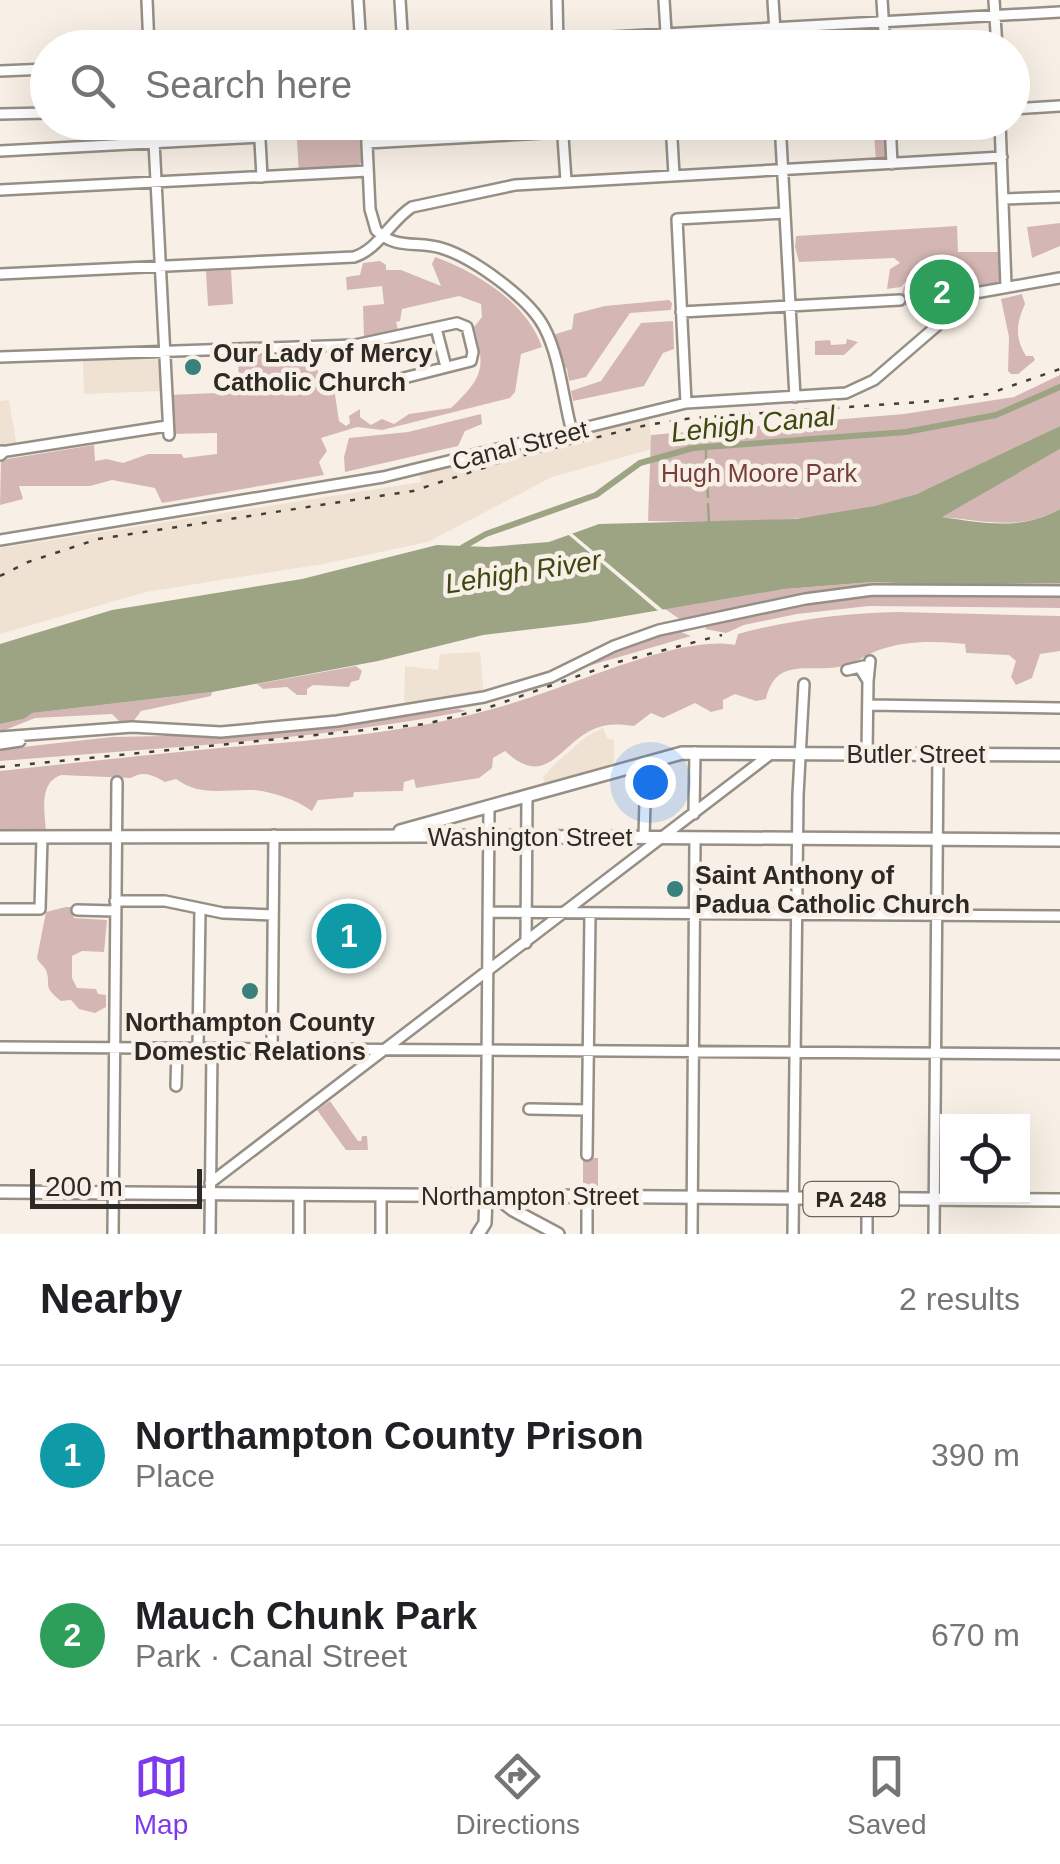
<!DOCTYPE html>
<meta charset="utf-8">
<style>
:root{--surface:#fff;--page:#f6f6f6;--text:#202124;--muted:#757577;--line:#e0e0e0;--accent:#7c3aed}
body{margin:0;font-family:Arial,sans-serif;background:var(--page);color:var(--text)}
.controls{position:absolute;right:30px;bottom:30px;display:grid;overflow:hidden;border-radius:0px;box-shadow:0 10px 40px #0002}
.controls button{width:90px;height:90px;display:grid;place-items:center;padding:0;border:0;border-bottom:2px solid var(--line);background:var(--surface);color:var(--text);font:50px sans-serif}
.scale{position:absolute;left:30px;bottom:25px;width:172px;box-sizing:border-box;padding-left:10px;border:5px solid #2d2a26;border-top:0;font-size:28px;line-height:35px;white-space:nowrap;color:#2d2a26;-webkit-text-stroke:8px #f8f0e6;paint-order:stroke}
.you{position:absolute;left:650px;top:782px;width:35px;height:35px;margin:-25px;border:8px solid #fff;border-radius:50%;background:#1a73e8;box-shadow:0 0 0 15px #1a73e833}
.badge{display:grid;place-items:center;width:65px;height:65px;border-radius:50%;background:var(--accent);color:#fff;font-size:32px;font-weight:700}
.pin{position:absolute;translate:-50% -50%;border:5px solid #fff;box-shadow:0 2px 10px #0006}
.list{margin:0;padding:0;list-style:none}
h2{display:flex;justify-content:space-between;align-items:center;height:130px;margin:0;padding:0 40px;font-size:42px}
h2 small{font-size:32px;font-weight:400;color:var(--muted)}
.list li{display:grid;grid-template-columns:65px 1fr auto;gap:30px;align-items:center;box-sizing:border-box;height:180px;padding:0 40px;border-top:2px solid var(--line)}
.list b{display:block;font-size:38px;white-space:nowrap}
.list p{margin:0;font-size:32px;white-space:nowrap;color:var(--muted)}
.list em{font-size:32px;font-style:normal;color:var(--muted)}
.icon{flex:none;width:55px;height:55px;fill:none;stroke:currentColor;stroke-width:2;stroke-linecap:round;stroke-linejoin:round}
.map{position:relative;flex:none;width:1060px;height:1234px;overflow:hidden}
.search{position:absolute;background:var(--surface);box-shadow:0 10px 40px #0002;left:30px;right:30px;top:30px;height:110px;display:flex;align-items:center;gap:25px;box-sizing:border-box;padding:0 35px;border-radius:55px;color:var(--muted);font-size:38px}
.sheet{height:490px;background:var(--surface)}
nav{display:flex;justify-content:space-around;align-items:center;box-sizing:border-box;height:140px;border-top:2px solid var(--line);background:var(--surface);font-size:28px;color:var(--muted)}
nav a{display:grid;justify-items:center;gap:5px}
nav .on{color:var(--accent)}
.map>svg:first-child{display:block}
.built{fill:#efe2d2}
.green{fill:#d4b7b4}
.water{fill:#9ca483}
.pier{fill:#f8f0e6}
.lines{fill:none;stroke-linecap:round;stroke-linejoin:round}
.stream{stroke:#9ca483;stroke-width:2.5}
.canal{stroke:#9ca483;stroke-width:6}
.minor-casing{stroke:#968f86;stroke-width:14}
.major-casing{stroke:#968f86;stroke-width:16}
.minor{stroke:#fff;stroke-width:9}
.major{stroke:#fff;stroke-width:11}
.rail{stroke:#413e39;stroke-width:2.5;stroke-dasharray:5 10;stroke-linecap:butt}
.poi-dot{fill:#39817c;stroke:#f8f0e6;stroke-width:4}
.labels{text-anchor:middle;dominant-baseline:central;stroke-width:9;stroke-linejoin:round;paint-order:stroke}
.shield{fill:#f8f0e6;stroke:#6a6560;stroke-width:2.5}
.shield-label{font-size:22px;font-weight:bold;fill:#2d2a26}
.poi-label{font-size:25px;font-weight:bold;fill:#2d2a26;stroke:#f8f0e6;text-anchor:start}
.street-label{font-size:25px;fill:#2d2a26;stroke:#f8f0e6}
.park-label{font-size:25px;fill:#763f39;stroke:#f8f0e6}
.water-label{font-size:28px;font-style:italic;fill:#3d4710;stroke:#f8f0e6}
</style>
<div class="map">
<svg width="1060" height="1234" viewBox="0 0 1060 1234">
<rect width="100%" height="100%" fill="#f8f0e6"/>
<path class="built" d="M160 359 161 391 84 394 83 361Z
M9 400 17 447 0 449V401Z
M649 418 652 449 552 477 428 542 323 564 146 592 0 634V548L421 482 420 476H410Z
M480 652 484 696 404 711 405 666 438 670 440 654Z
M603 728 607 738 614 740V767L545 788 543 777 556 763 587 736Z"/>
<path class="green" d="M296 123H366L365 159 351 172 299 175Z
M402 123 438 126 439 130 477 127 478 131 407 136Z
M873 123H885L887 161H876Z
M1060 223V246L1032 258 1027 227Z
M957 226 958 252H1005L1006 286 972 295 932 329 900 300 906 281 901 287 887 289 890 269 900 263 894 258 799 262 795 247 796 236Z
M435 257C478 273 526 302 542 347L521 354 515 392 510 398 382 430 357 427 321 438 327 451 319 462 324 475 162 503 155 488 112 480 90 486H19L23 499 0 505 1 460 94 445 95 461 107 459 123 463 148 454H181L184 458 217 454V433L171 434 168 395 239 392 238 355 317 351 318 375 322 376 324 386 333 381 339 421 346 426 350 423 349 416 360 409V417L371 425 382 419 394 424 409 414 451 408C483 377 486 369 474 327L482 317 481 304 459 296 402 309 400 321 396 322 399 333 364 339 363 306 384 304 382 286 347 290 346 277 360 275 363 263 380 261 386 265V270H401L441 286 432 264Z
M231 270 233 304 208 306 206 271Z
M1022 294 1025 304C1017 322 1014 337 1026 356H1033L1035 360 1018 374H1011L1008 371 1009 337 1001 299Z
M669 300 672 303 671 310 630 313 586 377 569 381 567 369 559 362 553 335 572 329 574 314 605 306Z
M673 321 674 349 663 353 644 386 573 401 571 391 601 381 641 323Z
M847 339 858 342 844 355H815V341L830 340 831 345 846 344Z
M1060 375V426C1012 449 964 477 914 495 829 524 737 523 648 521L651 435 904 414 1014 397Z
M481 414 482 424 465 431 458 446 345 472 344 457 349 438 408 432Z
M1060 449V509C1019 532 984 520 940 517Z
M873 582 944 585 1060 583V587H868L801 596 681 620 665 609 785 589Z
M872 594 1060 596V608L869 606 797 614 744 625 726 633 705 629 711 621 827 599Z
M898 612 1060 616V651L1040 654 1032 678 1016 685 1011 677 1016 661 1009 655 966 653 965 644C936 641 907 640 879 650 867 654 856 663 843 666 811 674 776 655 766 699L756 701 735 694 723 700V709L711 712 695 703 663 718 651 713 634 726C620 724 607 723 594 729 558 745 547 790 505 751L493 758 492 768 479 778 416 788 414 779 404 782 403 791 354 792 353 797 318 800 312 811C296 800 274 792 253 790 226 789 200 797 176 779L165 782C153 775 143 770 131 778L61 775C38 783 45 813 46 833L0 831V771C73 763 146 755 219 748 331 739 439 731 546 692 593 676 688 635 735 645L738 634C789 620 845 613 898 612Z
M676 630 691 636 578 669 618 648Z
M356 666 362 671 359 680 351 682 349 687 313 685 307 689V695H297L287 687 263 689 257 684Z
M212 692 211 696 141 711 133 722H120L112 714 35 718 0 732V724L24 719 31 713Z
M459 709 466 711C313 741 155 748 0 761V751L4 749 112 737 267 734Z
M66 907H71L74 918 107 920 104 952 82 951 72 956V978L77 988 96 989 98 994 106 995V1007L95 1013 79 1009 71 1000 61 1001C41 985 52 987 46 970 44 966 39 963 37 958L46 912Z
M330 1101 358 1141H361L362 1136H367L368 1150H346L317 1110Z
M583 1158H598V1186L583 1185Z"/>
<path class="water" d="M1060 426V449L942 517C984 523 1021 531 1060 509V583L944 585 873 582 785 589 584 623 483 635 378 661 212 692 32 713 24 719 0 724V644L112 610 302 579 437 545 488 547 549 542 599 524 796 519 875 506 917 494Z"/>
<path class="pier" d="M568 530 668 614 663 615 564 531Z"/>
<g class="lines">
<path class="stream" d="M706 447V462
M707 473 708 497
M708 504 709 523"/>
<path class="canal" d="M463 547 486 534 596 495 640 463 693 448 906 432 996 415 1060 387"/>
<defs>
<path id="minor" d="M147 0 149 48
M358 0 361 48
M400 0 403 48
M557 0 558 48
M664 0 667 48
M773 0 776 48
M882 0 885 48
M994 0 997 48
M414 48 1060 12
M0 71 48 69
M1012 109 1060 106
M0 114 48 113
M153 122 169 435
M227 122 228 139
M259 122 262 177
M366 122 370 209 376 230C394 250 418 241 441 248 472 257 529 298 544 327 560 357 563 399 572 432
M562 122 566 181
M671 122 674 175
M780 122 795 397
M890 122 892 164
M1000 122 1006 286
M367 143 740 122
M0 151 260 137
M0 190 368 171
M1004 199 1060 197
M0 274 354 257C379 249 390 221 412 207L515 185 1002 157
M681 312 900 300
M436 328 446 367
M0 357 355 345 457 323 467 327 473 352 471 361 384 383
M686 403 677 219 785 213
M0 452 167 426
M0 540 383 477 686 403 846 393 874 380 975 293 1060 278
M860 668 868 681 870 661
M847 670 864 666
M868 705 1060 708
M0 737 132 727 221 732 337 721 484 697 551 677 614 646 659 630 805 599 873 590 1060 591
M0 744 20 741
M867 754 868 681
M694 814 695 752
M644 838 646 763
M115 901H165L223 913 273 915
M0 909H40L42 838
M77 910 115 911
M488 912 1060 916
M526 943 527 796
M0 1047 1060 1054
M198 1049 200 909
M272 1050 274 835
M176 1086 177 1049
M529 1109 587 1110
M587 1155 590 914
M210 1183 772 753
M299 1194V1234
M381 1195V1234
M486 1196 489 807
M113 1234 117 782
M210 1234 212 1049
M587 1234V1197
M692 1234 695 838
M793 1234 798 795 804 684
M867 1234V1199
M934 1234 938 754"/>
<path id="major" d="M0 454 2 452
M400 831 682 753 1060 755
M0 837 428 836 1060 840
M0 1192 1060 1200
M495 1196 513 1210 558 1234
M478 1234 485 1223 486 1196"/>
</defs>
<use href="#minor" class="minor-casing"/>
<use href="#major" class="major-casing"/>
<use href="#minor" class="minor"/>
<use href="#major" class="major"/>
<path class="rail" d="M0 576 28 562 98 539 413 491 517 457 647 425 692 418 948 400 988 394 1060 369
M0 767 426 724 487 708 618 662 722 635"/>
</g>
<g class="poi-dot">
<circle cx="193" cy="367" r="10"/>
<circle cx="675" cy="889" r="10"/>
<circle cx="250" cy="991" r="10"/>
</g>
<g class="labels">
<rect class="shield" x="803.5" y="1182" width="95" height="34" rx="8"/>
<g class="shield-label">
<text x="851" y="1199">PA 248</text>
</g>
<g class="poi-label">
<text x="213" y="353">Our Lady of Mercy<tspan x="213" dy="29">Catholic Church</tspan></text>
<text x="695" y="875">Saint Anthony of<tspan x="695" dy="29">Padua Catholic Church</tspan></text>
<text x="250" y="1022" text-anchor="middle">Northampton County<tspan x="250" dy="29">Domestic Relations</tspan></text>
</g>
<g class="street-label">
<text transform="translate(520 445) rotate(-14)">Canal Street</text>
<text x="916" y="754">Butler Street</text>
<text x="530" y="837">Washington Street</text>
<text x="530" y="1196">Northampton Street</text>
</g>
<g class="park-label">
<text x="759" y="473">Hugh Moore Park</text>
</g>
<g class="water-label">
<text transform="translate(753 424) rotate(-6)">Lehigh Canal</text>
<text transform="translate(523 572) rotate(-9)">Lehigh River</text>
</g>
</g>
</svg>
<div class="controls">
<button><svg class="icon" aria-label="locate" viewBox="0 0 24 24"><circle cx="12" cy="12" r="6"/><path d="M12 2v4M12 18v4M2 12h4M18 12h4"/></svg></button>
</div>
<div class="scale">200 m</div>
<div class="you"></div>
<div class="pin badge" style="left:349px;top:936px;background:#0f9aa8">1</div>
<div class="pin badge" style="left:942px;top:292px;background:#2e9e5b">2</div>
<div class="search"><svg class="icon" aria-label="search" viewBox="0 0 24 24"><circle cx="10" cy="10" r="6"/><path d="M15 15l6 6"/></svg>Search here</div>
</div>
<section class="sheet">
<h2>Nearby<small>2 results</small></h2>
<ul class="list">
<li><span class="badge" style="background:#0f9aa8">1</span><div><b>Northampton County Prison</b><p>Place</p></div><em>390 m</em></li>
<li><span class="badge" style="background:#2e9e5b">2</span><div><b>Mauch Chunk Park</b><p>Park · Canal Street</p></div><em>670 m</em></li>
</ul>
</section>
<nav>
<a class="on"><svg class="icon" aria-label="map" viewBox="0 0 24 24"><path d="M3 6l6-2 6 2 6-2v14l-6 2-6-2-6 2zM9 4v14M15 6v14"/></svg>Map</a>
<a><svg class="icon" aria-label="directions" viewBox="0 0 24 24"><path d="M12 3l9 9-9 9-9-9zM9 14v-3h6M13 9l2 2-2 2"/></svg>Directions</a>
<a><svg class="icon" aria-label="saved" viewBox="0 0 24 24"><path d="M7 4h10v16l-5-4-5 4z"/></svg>Saved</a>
</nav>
